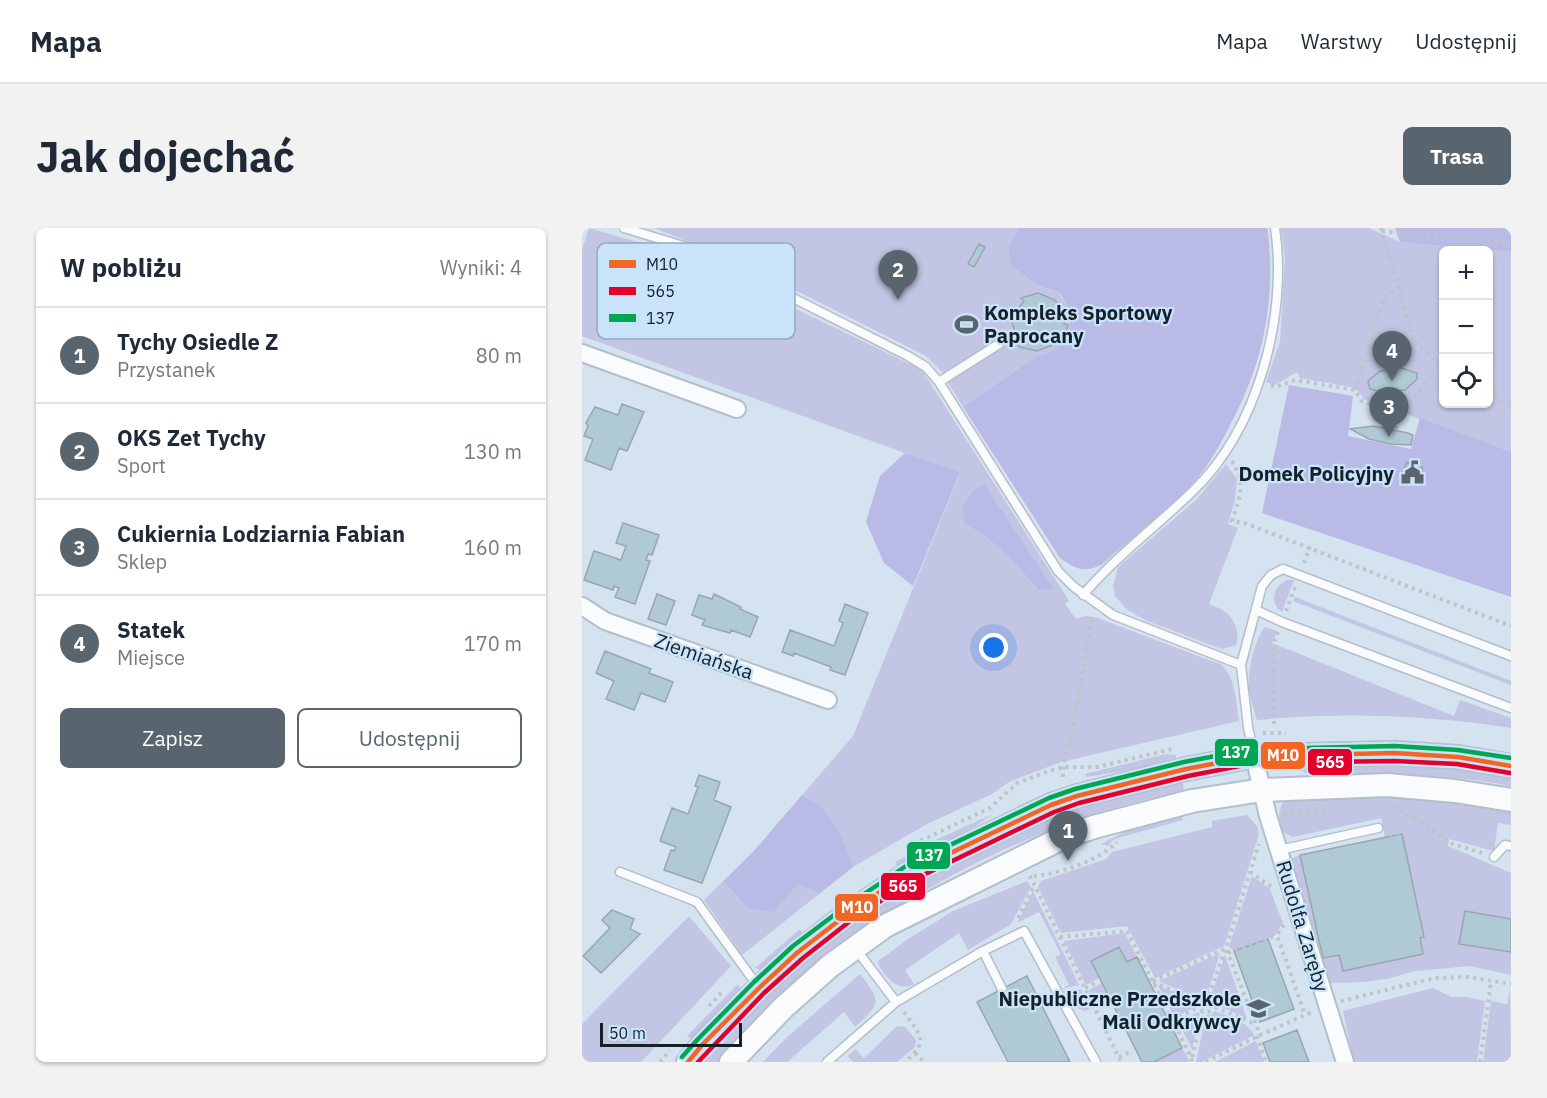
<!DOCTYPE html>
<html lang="pl">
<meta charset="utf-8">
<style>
:root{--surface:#fff;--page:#f2f2f3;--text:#1f2937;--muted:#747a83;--line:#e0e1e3;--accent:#58646e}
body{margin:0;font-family:"IBM Plex Sans",sans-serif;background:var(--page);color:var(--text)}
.controls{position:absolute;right:18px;top:18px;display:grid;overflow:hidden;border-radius:9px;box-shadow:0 2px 4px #0004}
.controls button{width:54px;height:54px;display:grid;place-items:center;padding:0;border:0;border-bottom:2px solid var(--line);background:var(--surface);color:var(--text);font:30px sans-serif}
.scale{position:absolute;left:18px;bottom:15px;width:142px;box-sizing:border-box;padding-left:6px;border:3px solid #162028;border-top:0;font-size:16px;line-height:21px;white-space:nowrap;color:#162028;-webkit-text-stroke:4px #c9e4fa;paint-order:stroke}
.you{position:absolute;left:412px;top:420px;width:21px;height:21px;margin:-15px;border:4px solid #fff;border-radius:50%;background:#1a73e8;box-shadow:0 0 0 9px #1a73e833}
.badge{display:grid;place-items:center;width:39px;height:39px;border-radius:50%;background:var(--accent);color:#fff;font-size:20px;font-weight:700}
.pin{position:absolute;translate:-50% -50px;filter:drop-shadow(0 2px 3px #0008)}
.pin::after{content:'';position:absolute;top:32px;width:21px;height:18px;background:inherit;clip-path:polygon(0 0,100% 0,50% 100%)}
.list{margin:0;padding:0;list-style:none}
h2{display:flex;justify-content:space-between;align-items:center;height:78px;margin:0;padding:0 24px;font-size:26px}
h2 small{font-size:20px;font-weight:400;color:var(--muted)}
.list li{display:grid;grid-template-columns:39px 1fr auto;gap:18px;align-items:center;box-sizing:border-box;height:96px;padding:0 24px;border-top:2px solid var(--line)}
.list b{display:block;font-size:22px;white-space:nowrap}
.list p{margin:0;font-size:20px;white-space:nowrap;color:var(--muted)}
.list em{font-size:20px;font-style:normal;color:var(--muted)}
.actions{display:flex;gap:12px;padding:18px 24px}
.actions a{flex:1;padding:14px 0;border:2px solid var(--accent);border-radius:9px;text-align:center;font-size:21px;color:var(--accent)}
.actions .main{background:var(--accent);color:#fff}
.icon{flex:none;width:33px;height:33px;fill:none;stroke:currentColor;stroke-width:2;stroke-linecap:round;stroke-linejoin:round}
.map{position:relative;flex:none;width:929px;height:834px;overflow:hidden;border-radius:9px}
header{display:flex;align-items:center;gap:36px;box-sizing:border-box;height:84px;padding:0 30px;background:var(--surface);border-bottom:2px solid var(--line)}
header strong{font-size:28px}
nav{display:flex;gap:33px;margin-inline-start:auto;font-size:21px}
.intro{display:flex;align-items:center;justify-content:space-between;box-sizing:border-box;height:144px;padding:0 36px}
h1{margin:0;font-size:42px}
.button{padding:15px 27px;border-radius:9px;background:var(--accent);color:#fff;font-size:21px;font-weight:700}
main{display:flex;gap:36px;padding:0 36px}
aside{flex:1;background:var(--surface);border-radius:9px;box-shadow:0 2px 4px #0004}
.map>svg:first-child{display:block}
.green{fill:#c2c5e3;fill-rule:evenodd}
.forest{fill:#babae6}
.building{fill:#b0cad5;stroke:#99a6ae;stroke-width:1.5}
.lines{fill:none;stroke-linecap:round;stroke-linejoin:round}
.lane-casing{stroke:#b3bfc9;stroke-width:11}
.street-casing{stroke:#b3bfc9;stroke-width:20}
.secondary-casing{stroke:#b3bfc9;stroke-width:26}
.path{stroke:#bec4c8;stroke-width:4;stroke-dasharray:3 4.5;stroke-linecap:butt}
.lane{stroke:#f9fbfd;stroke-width:8}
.street{stroke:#f9fbfd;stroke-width:16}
.secondary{stroke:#f9fbfd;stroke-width:22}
.bus-1-casing{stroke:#c9e4fa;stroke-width:9}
.bus-2-casing{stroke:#c9e4fa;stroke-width:9}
.bus-3-casing{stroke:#c9e4fa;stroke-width:9}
.bus-1{stroke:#f26522;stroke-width:4.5}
.bus-2{stroke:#e4002b;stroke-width:4.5}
.bus-3{stroke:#00a651;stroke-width:4.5}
.labels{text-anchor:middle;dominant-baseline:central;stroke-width:4.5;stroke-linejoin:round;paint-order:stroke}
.poi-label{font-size:20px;font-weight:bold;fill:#162028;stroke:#c9e4fa;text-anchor:end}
.street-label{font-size:20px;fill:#162028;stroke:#c9e4fa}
.key{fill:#c9e4fa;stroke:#93a9bb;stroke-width:1.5}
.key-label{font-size:16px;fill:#162028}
.line-badge{stroke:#c9e4fa;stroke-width:2}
.badge-label{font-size:16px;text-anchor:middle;font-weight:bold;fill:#fff}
</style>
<header>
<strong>Mapa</strong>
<nav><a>Mapa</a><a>Warstwy</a><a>Udostępnij</a></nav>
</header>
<div class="intro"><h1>Jak dojechać</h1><a class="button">Trasa</a></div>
<main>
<aside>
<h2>W pobliżu<small>Wyniki: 4</small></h2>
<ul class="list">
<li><span class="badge">1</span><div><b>Tychy Osiedle Z</b><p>Przystanek</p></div><em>80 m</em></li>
<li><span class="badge">2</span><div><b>OKS Zet Tychy</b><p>Sport</p></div><em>130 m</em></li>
<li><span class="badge">3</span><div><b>Cukiernia Lodziarnia Fabian</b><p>Sklep</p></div><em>160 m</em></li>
<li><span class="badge">4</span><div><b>Statek</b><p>Miejsce</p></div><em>170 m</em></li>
</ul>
<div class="actions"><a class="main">Zapisz</a><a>Udostępnij</a></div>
</aside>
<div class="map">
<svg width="929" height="834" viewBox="0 0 929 834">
<rect width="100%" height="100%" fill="#d4e3ef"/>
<path class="green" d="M7 0 107 29 340 142 487 373 483 376 494 391 503 388 513 389 640 437C654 451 654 474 657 493L479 534 427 554 410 566 345 596 271 639 160 727 122 672 172 623 271 508 378 245 0 108V22Z
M72 0H437C429 12 422 24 429 38L456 57 477 65 489 85 487 107 473 124 455 128 381 179 359 143 344 128 153 32Z
M699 0H787L818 14 929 24V224L782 171 774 160 718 150 715 144 693 157 684 154 698 114 703 31ZM861 22H906V176H861Z
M644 236 655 251 653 272 646 296 656 300 627 376C631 378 637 380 641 382 652 389 659 406 654 417L640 421 565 393 544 381 533 368 531 358 536 339 614 272Z
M706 352H712L700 384C686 374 692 357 706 352Z
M713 369 929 453V457L711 373Z
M683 399 695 403 690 415 872 488 878 472 926 489 929 491V500C845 487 759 484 675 492 672 482 669 473 667 463 665 447 672 411 683 399Z
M584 526 594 527V530L554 541 504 549 503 546Z
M767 534 883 541 929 549V558C861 545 794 545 725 546L719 542 721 538Z
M600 551 602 563C467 589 340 654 232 738 196 767 166 800 135 834H122C233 706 379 612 542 564 561 559 581 556 600 551Z
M837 567 929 580V597L916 595 912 623 867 611 866 618 929 645V747L888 738 833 743 809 750 782 754 744 755 707 637 709 631 718 627 741 730 757 727 761 743 841 726 838 710 842 709 820 607 803 610 799 590 711 609 699 603C697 590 695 583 703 571Z
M599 585 601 592 539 609 531 612 526 618 519 616 562 594Z
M411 586 394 598 316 639 313 634 347 615Z
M665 587 675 598 677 606 642 718 573 750 545 698 479 705 456 659 459 653 524 631 530 624 630 599V593Z
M670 648 688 661 701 695 693 707 652 723 647 719Z
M445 653 449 659 429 696 386 722 377 705 323 742 332 756C315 765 303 748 295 734L326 711 371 683Z
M451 663 497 757 482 760V759L487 757 473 729 479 726 457 684 435 695Z
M107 688 149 738 59 834H0V796Z
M218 701 221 706 179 742 173 740Z
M543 705 555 729 545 734 538 719 509 732 517 750 504 757 482 713Z
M638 725 626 764 619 765 615 770 577 753Z
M643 727 665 791 636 777 634 769 630 766Z
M278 746C300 775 299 775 273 799L262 784 205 834H181L205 809Z
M520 755 528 771 514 778 507 762Z
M156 756 159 762 111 812 105 808Z
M576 757 613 774 612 780 593 789Z
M851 760 869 769H884L903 773 895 834H772L761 783Z
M499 761 508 781 503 783 497 781 484 765Z
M928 761 929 834H901L909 773 925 776Z
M633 783C647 789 665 793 672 807L620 834H614L624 787H629Z
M615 784 618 786 610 821 597 795Z
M315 798 323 799 334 812 333 819 315 834H271L266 828 273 821 282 830Z
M674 813 682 834H633Z
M600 820 607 832 606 834H572Z"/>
<path class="forest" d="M437 0H685L686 4C694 78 680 140 644 205 634 224 623 243 608 258 581 286 548 311 519 337 502 345 493 341 478 330L381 179 455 128 473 123 487 108 489 85 478 65 456 57 429 38C422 23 429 12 437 0Z
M813 0H929V24L818 14Z
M707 157 771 168 766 208 829 221 838 190 929 224V369L680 285Z
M323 225 378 244 331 358 302 335 284 294 298 248Z
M402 256 472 361 457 362C434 337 414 311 383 296L380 280 392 262Z
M220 567 240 579 260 609 271 639 238 665 215 656 192 684 167 681 142 653 172 623Z"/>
<path class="building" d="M397 16 403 19 392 39 386 36Z
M456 65 473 72 482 87V96L486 97 484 104 481 103 471 117 455 123 438 119 432 114 436 112 430 95 432 86 442 73 439 70Z
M819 140 835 145V151L823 162 802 165 788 161 786 153 798 143Z
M40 176 62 184 45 223 37 220 29 242 3 232 11 211 2 208 6 198 4 195 13 179 36 187Z
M791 198 826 205 831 207 829 217 809 216 787 211 768 201Z
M825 234 841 240 835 256 819 250Z
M41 295 77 307 70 327 66 326 64 332 68 333 53 376 33 369 37 360 32 358 31 362 2 352 12 323 39 332 44 318 34 315Z
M75 366 93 373 84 397 66 391Z
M132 366 159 379 158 381 176 389 168 409 149 402 148 405 120 397 123 392 110 387 117 367 130 371Z
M263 376 286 385 263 447 248 442 249 439 212 425 211 428 200 424 208 402 252 418 261 395 257 393Z
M23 423 69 441 67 445 91 454 83 474 59 465 52 482 24 471 32 453 14 445Z
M117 547 138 554 132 572 149 579 120 655 82 642 89 622 92 623 94 619 78 613 90 580 106 586 116 559 113 558Z
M820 606 842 709 838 710 841 726 761 743 757 727 741 730 718 627Z
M30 682 52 691 48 701 58 706 19 745 1 728 28 700 20 692Z
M883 683 929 691V724L877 716Z
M686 711 712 781 678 794 652 723Z
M537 719 545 734 555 729 600 820 572 834H560L509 733Z
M445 748 488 834H426L395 774Z
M715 802 727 834H688L681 815Z"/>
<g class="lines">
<defs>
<path id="lane" d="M42 0 118 23 326 128 344 139 357 154 476 343 492 359 531 387 659 437 666 499 672 527
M357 154 417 116
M501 367C534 328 575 298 611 263 676 200 706 88 693 0
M674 382 700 394 929 480
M659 437 680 358 689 347 701 341 929 428
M697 622 796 600
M912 629 923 617 929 618
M38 644 115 674 177 760
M273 720 314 774
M401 723 420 761
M245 834 314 774 401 723 442 703 514 834"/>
<path id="street" d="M0 125 155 181
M0 378 23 393 246 472
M672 528 686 588 763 834"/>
<path id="secondary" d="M106 834 121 816 177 760 216 724 268 684 327 645 469 577 495 568 604 541 672 528 813 525 876 529 929 538
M149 834 202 779 248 738 303 698 482 609 512 599 610 573 680 562 805 557 873 563 929 572"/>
</defs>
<use href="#lane" class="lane-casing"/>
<use href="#street" class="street-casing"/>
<use href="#secondary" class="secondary-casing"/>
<path class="path" d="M799 0 832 114 861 139
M800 3 929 15
M913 13 925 0
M689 157 694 159 713 152 773 162 780 173 818 187
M773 162 802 70 815 62
M906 166 929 179
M814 201 818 187 858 137
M650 233C664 256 658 269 650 293L662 295 929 398
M722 335 728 319
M704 383 713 359
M692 496V414L696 404
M681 505H704
M481 549C480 532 488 516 491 499 498 462 502 425 511 388
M812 579 841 595 868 615 900 625
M702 586 749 582
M807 607 821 604
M326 621 340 612 408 580 435 555 467 543 481 539H516L594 520
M668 644 690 659
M448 648 539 834
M452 648C477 646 518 632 535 614
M436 690 452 657
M702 697 695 707 723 787
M478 709 545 703 609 829 610 834
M646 725 695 707
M571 753 644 720 678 807
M571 754 616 773
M503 760 514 755
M615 775a9 9 0 1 1 18 0a9 9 0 1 1-18 0Z
M627 767 644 720 677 616
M759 773 853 750 887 749 929 756
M127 778 140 764
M633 779 673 796
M322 784C338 807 348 813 323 834
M591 793 616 779
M675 808 684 834
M333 825 342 834
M537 829 550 823
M610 829 621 784
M78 834 88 822
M624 834 678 807 730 784
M898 834 909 753"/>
<use href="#lane" class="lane"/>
<use href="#street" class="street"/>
<use href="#secondary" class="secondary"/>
<defs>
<path id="bus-1" d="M106 834 121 816 177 760 216 724 268 684 327 645 469 577 495 568 604 541 672 528 813 525 876 529 929 538"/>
<path id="bus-2" d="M116 834 182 765 221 730 272 690 331 652 472 584 497 575 606 548 673 535 813 533 875 536 928 545"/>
<path id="bus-3" d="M100 829 116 811 172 754 211 718 264 678 324 638 467 570 493 561 602 534 671 521 813 518 876 522 929 530"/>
</defs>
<use href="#bus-1" class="bus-1-casing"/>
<use href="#bus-2" class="bus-2-casing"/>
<use href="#bus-3" class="bus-3-casing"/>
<use href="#bus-1" class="bus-1"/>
<use href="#bus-2" class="bus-2"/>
<use href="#bus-3" class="bus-3"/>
</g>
<defs>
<symbol id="stadium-bare" viewBox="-9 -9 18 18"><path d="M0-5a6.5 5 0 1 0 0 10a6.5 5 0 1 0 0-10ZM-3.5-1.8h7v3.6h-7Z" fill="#58646e" stroke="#c9e4fa" stroke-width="2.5" paint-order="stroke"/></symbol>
<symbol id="civic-bare" viewBox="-9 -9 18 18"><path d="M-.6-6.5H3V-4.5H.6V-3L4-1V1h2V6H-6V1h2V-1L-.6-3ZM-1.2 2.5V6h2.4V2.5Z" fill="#58646e" stroke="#c9e4fa" stroke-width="2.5" paint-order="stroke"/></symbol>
<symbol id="school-bare" viewBox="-9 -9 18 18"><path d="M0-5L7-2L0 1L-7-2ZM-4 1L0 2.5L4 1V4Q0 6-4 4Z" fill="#58646e" stroke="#c9e4fa" stroke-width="2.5" paint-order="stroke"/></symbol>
</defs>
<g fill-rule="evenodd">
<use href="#stadium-bare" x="368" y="80" width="33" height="33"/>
<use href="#civic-bare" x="814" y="228" width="33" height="33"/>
<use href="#school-bare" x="660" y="764" width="33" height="33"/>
</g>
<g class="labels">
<g class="poi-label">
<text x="402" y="84" text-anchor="start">Kompleks Sportowy<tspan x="402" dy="23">Paprocany</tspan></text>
<text x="812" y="245">Domek Policyjny</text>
<text x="659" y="770">Niepubliczne Przedszkole<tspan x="659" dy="23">Mali Odkrywcy</tspan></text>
</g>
<g class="street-label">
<text transform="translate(122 428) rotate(19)">Ziemiańska</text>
<text transform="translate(721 698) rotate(73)">Rudolfa Zaręby</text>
</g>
</g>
<rect x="15" y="15" width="198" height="96" rx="9" class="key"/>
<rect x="27" y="32" width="27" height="8" fill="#f26522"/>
<rect x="27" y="59" width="27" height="8" fill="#e4002b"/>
<rect x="27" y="86" width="27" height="8" fill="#00a651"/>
<g class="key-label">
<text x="64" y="42">M10</text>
<text x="64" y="69">565</text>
<text x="64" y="96">137</text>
</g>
<g class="line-badge">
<rect x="632" y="510" width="45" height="29" rx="6" fill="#00a651"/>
<rect x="678" y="513" width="46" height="29" rx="6" fill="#f26522"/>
<rect x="725" y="520" width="46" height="28" rx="6" fill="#e4002b"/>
<rect x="324" y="613" width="45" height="29" rx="6" fill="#00a651"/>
<rect x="298" y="644" width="46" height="29" rx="6" fill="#e4002b"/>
<rect x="252" y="665" width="45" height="29" rx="6" fill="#f26522"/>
</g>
<g class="badge-label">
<text x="654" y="530">137</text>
<text x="701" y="533">M10</text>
<text x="748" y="540">565</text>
<text x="347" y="633">137</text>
<text x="321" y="664">565</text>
<text x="275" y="685">M10</text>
</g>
</svg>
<div class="controls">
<button>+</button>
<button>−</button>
<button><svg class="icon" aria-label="locate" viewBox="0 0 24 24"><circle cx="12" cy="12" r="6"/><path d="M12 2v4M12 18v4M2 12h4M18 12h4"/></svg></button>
</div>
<div class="scale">50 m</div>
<div class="you"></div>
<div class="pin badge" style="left:486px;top:633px">1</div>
<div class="pin badge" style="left:316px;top:72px">2</div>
<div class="pin badge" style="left:807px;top:209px">3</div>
<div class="pin badge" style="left:810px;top:153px">4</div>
</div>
</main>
